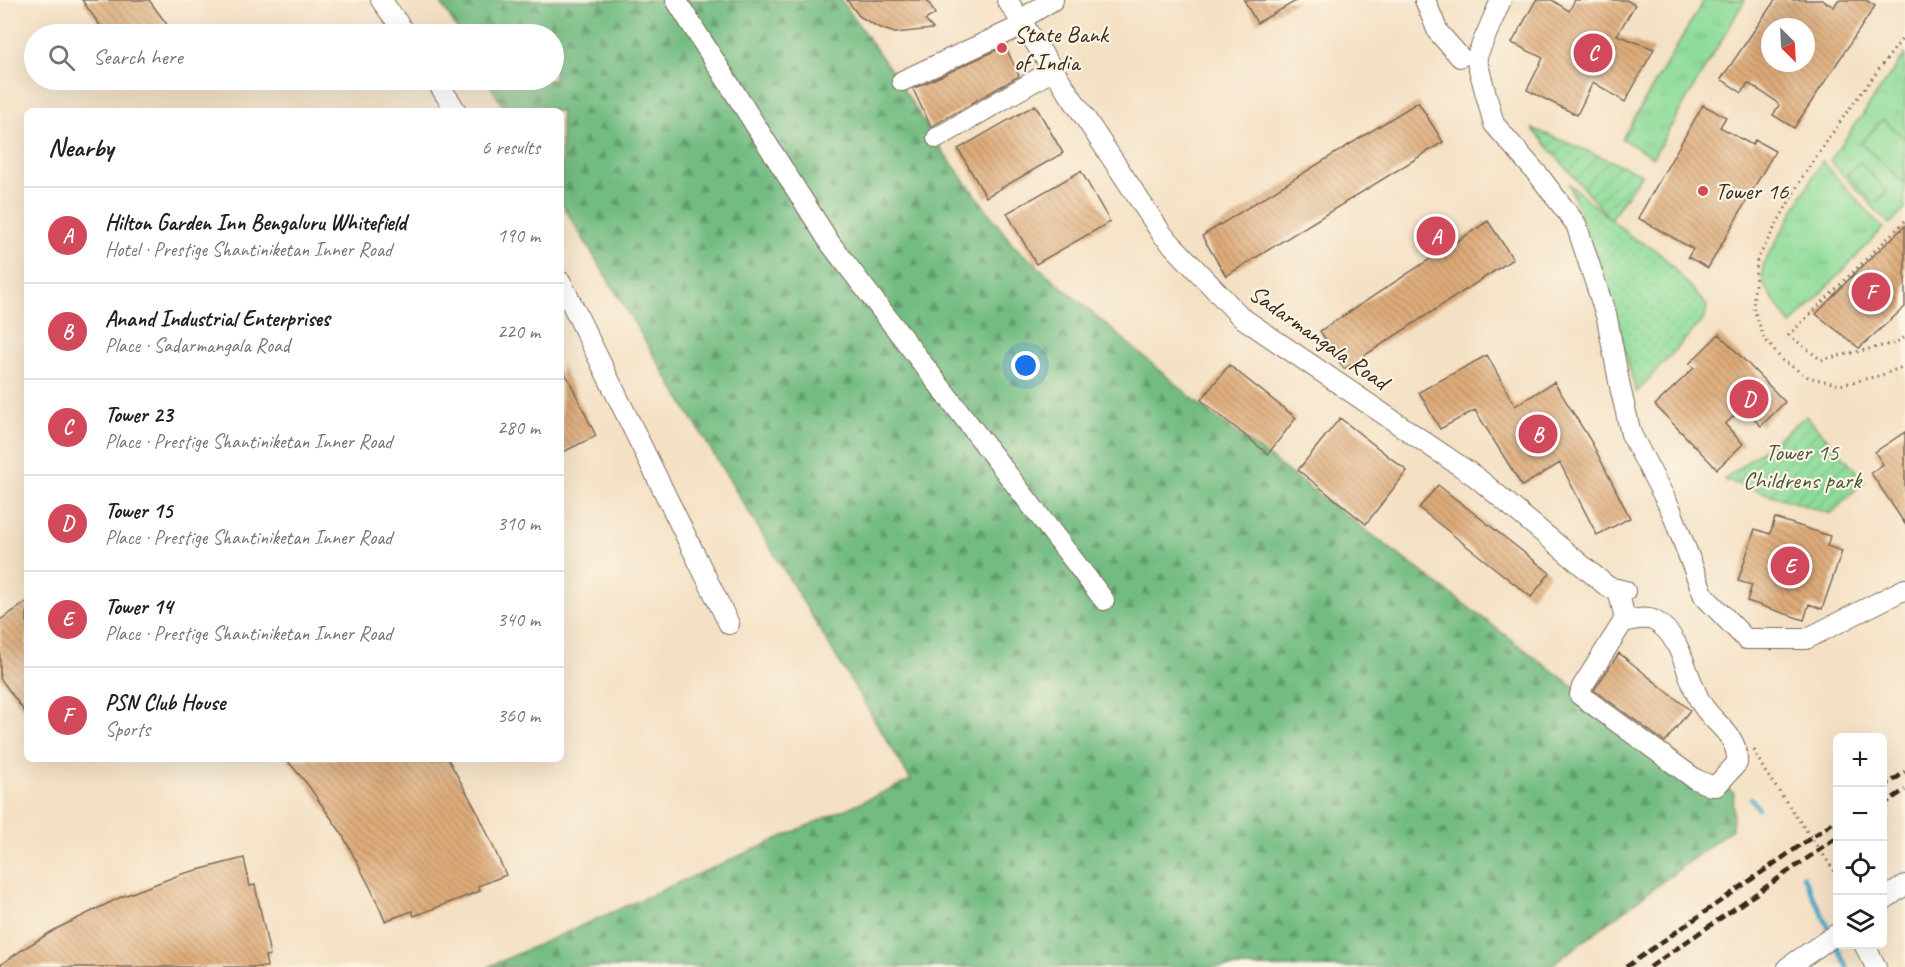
<!DOCTYPE html>
<meta charset="utf-8">
<style>
:root{--surface:#fff;--page:#f6f6f6;--text:#202124;--muted:#757577;--line:#e0e0e0;--accent:#d1495b}
body{margin:0;font-family:Caveat,sans-serif;background:var(--page);color:var(--text)}
.controls{position:absolute;right:18px;bottom:18px;display:grid;overflow:hidden;border-radius:9px;box-shadow:0 6px 24px #0002}
.controls button{width:54px;height:54px;display:grid;place-items:center;padding:0;border:0;border-bottom:2px solid var(--line);background:var(--surface);color:var(--text);font:30px sans-serif}
.compass{position:absolute;left:1761px;top:18px;width:54px;height:54px;border-radius:50%;background:var(--surface);box-shadow:0 6px 24px #0002;rotate:156deg}
.you{position:absolute;left:1026px;top:366px;width:21px;height:21px;margin:-15px;border:4px solid #fff;border-radius:50%;background:#1a73e8;box-shadow:0 0 0 9px #1a73e833}
.badge{display:grid;place-items:center;width:39px;height:39px;border-radius:50%;background:var(--accent);color:#fff;font-size:20px;font-weight:700}
.pin{position:absolute;translate:-50% -50%;border:3px solid #fff;box-shadow:0 2px 6px #0006}
.list{margin:0;padding:0;list-style:none}
h2{display:flex;justify-content:space-between;align-items:center;height:78px;margin:0;padding:0 24px;font-size:26px}
h2 small{font-size:20px;font-weight:400;color:var(--muted)}
.list li{display:grid;grid-template-columns:39px 1fr auto;gap:18px;align-items:center;box-sizing:border-box;height:96px;padding:0 24px;border-top:2px solid var(--line)}
.list b{display:block;font-size:22px;white-space:nowrap}
.list p{margin:0;font-size:20px;white-space:nowrap;color:var(--muted)}
.list em{font-size:20px;font-style:normal;color:var(--muted)}
.icon{flex:none;width:33px;height:33px;fill:none;stroke:currentColor;stroke-width:2;stroke-linecap:round;stroke-linejoin:round}
.map{position:relative;flex:none;width:1905px;height:967px;overflow:hidden}
.search{position:absolute;background:var(--surface);box-shadow:0 6px 24px #0002;left:24px;top:24px;width:540px;height:66px;display:flex;align-items:center;gap:15px;box-sizing:border-box;padding:0 21px;border-radius:33px;color:var(--muted);font-size:22px}
.panel{position:absolute;background:var(--surface);box-shadow:0 6px 24px #0002;left:24px;top:108px;width:540px;height:654px;border-radius:9px}
.map>svg:first-child{display:block}
.grass{fill:url(#grass-dots);stroke:#64835c;stroke-width:1.5}
.forest{fill:url(#forest-firs);stroke:#567350;stroke-width:1.5}
.park{fill:url(#park-tufts);stroke:#64835c;stroke-width:1.5}
.garden{fill:url(#garden-furrows);stroke:#64835c;stroke-width:1.5}
.pitch{fill:#8edc9a;stroke:#64835c;stroke-width:1.5}
.lines{fill:none;stroke-linecap:round;stroke-linejoin:round}
.stream{stroke:#4ba5c8;stroke-width:4.5}
.building{fill:url(#building-back-hatch);fill-rule:evenodd}
.minor-casing{stroke:#7c6a58;stroke-width:22}
.path{stroke:#7c6a58;stroke-width:3;stroke-dasharray:1.5 4.5;stroke-linecap:butt}
.minor{stroke:#fff;stroke-width:20}
.rail{stroke:#3b2a1e;stroke-width:4.5;stroke-dasharray:9 4.5;stroke-linecap:butt}
.poi-dot{fill:#d1495b;stroke:#fcf5e5;stroke-width:2}
.labels{text-anchor:middle;dominant-baseline:central;stroke-width:4.5;stroke-linejoin:round;paint-order:stroke}
.poi-label{font-size:24px;fill:#3b2a1e;stroke:#fcf5e5;text-anchor:start}
.street-label{font-size:24px;fill:#3b2a1e;stroke:#fcf5e5}
.park-label{font-size:24px;fill:#50563d;stroke:#fcf5e5}
</style>
<div class="map">
<svg width="1905" height="967" viewBox="0 0 1905 967">
<defs>
<pattern id="grass-dots" width="8" height="8" patternUnits="userSpaceOnUse" patternTransform="scale(1.5)"><rect width="8" height="8" fill="#8edc9a"/><path d="M2 2h.1M6 6h.1" fill="none" stroke="#7bbd84" stroke-width="1.8" stroke-linecap="round"/></pattern>
<pattern id="forest-firs" width="22" height="20" patternUnits="userSpaceOnUse" patternTransform="scale(1.5)"><rect width="22" height="20" fill="#72bc82"/><path d="M5 1l3.5 6h-7zM16 11l3.5 6h-7z" fill="#5f996a"/></pattern>
<pattern id="park-tufts" width="24" height="20" patternUnits="userSpaceOnUse" patternTransform="scale(1.5)"><rect width="24" height="20" fill="#8edc9a"/><path d="M3 7l-1-3M5 7V3M7 7l1-3M15 17l-1-3M17 17v-4M19 17l1-3" fill="none" stroke="#7bbd84"/></pattern>
<pattern id="garden-furrows" width="10" height="10" patternUnits="userSpaceOnUse" patternTransform="scale(1.5)"><rect width="10" height="10" fill="#8edc9a"/><path d="M-1 1l2-2M0 10L10 0M9 11l2-2" fill="none" stroke="#7bbd84"/></pattern>
<pattern id="building-back-hatch" width="6" height="6" patternUnits="userSpaceOnUse" patternTransform="scale(1.5)"><rect width="6" height="6" fill="#deac7a"/><path d="M-1 5l2 2M0 0l6 6M5-1l2 2" fill="none" stroke="#b58c63"/></pattern>
</defs>
<rect width="100%" height="100%" fill="#fcf5e5"/>
<filter id="ink" filterUnits="userSpaceOnUse"><feTurbulence type="fractalNoise" baseFrequency=".0167" numOctaves="2"/><feDisplacementMap in="SourceGraphic" scale="12" xChannelSelector="R" yChannelSelector="G"/><feConvolveMatrix kernelMatrix="1 2 1 2 8 2 1 2 1" color-interpolation-filters="sRGB"/></filter>
<filter id="wash" filterUnits="userSpaceOnUse"><feTurbulence type="fractalNoise" baseFrequency=".008" numOctaves="4" result="noise"/><feDisplacementMap in="SourceGraphic" scale="24" xChannelSelector="R" yChannelSelector="G"/><feGaussianBlur stdDeviation="1.35" result="paint"/><feColorMatrix in="noise" values="0 0 0 0 0 0 0 0 0 0 0 0 0 0 0 0 0 1.4 0 .05"/><feComposite in="paint" operator="in"/></filter>
<g filter="url(#wash)">
<rect width="100%" height="100%" fill="#f4e1c5"/>
<path class="grass" d="M1569 184 1633 238 1659 252 1707 306 1705 318 1636 393 1615 314Z"/>
<path class="forest" d="M439 0H841L895 76 943 152 1013 245 1206 410 1650 744 1734 793 1732 829 1549 967H488L911 780 561 202V111H506L487 80H554V34H460Z"/>
<path class="park" d="M1704 0H1745L1653 157 1622 139Z
M1905 54V210L1889 224 1830 161Z
M1822 161 1883 228 1791 325 1763 284V265Z"/>
<path class="garden" d="M1532 128 1642 174 1610 219Z
M1806 416 1865 480 1831 514 1724 480Z"/>
<path class="pitch" d="M1883 119 1905 139V180L1903 182 1861 143Z
M1860 162 1887 192 1874 204 1847 174Z"/>
<g class="lines">
<path class="stream" d="M1751 798 1758 808
M1803 876 1831 932
M1834 940 1847 967"/>
</g>
<g id="blocks">
<path class="building" d="M82 0H149L174 34H106Z
M847 0H927L935 14 925 20 933 29 895 33 878 27 859 16Z
M1244 0H1298L1257 23Z
M1536 0H1552L1569 11 1575 0H1626L1635 5 1617 35 1654 49 1625 102 1593 82 1577 115 1527 90 1543 58 1512 43Z
M1775 0H1822L1834 7 1838 0H1866L1875 6 1794 128 1773 115 1779 105 1773 99 1748 83 1742 93 1721 79ZM1770 27H1806V63H1770Z
M1005 46 1019 76 931 127 913 89Z
M1418 102 1443 142 1226 276 1202 236Z
M1035 105 1063 153 986 197 958 149Z
M1703 105 1726 117 1720 127 1752 145 1755 140 1775 151 1708 268 1688 257 1693 249 1638 218Z
M1081 171 1110 222 1036 264 1007 213Z
M1488 221 1513 259 1344 369 1320 331Z
M1905 226V307L1859 348 1816 314 1858 270Z
M1719 334 1785 402 1761 426 1743 408 1725 424 1743 444 1717 469 1655 405 1694 368 1689 364Z
M1487 355 1515 406 1554 382 1592 443 1630 518 1597 535 1560 463 1522 486 1475 410 1440 429 1419 392Z
M561 364 596 436 561 453Z
M1229 365 1296 418 1268 454 1201 400Z
M1340 418 1407 471 1366 524 1298 470Z
M1905 432V524L1871 473 1883 464 1875 452Z
M1438 485 1550 573 1531 597 1419 508Z
M1775 518 1830 536 1827 546 1842 551 1822 609 1809 604 1804 620 1747 601 1752 585 1738 581 1755 529 1770 534Z
M27 602V715L0 678V620Z
M1619 653 1690 710 1665 742 1594 690Z
M286 759H448L479 815 506 875 478 886 480 891 414 916 412 911 385 921 372 891 342 834 308 785Z
M244 858 250 886 255 885 270 955 265 956 267 967H0V965L25 948 56 929 121 897 182 874Z"/>
</g>
</g>
<g filter="url(#ink)">
<use href="#blocks" fill-opacity="0" stroke="#7c6a58" stroke-width="1.5"/>
<g class="lines">
<defs>
<path id="minor" d="M381 0 406 34
M676 0 830 243 1104 600
M1007 0 1162 234 1241 317 1476 477 1608 587 1625 591
M1425 0 1438 32 1460 57
M1501 0 1476 58 1494 124 1540 177 1576 224 1607 318 1620 387 1631 434 1671 510 1704 596 1746 639H1806L1905 589
M1020 20 1053 0
M436 80 456 111
M902 81 1023 25
M937 138 1053 70
M561 282 729 624
M1618 589 1624 615 1623 622 1582 687 1580 695 1695 779 1711 786H1716L1737 763C1739 733 1711 723 1700 701 1686 676 1682 636 1655 621 1645 616 1633 620 1623 622
M1882 901 1905 885
M1864 944 1876 967
M1788 967 1838 933"/>
</defs>
<use href="#minor" class="minor-casing"/>
<path class="path" d="M1905 35 1849 109 1803 176 1757 260 1753 307 1764 338 1782 360 1808 377 1840 385 1882 375 1905 366
M1905 221 1789 335 1821 360 1895 343 1905 337
M1754 750 1764 770 1838 876"/>
<use href="#minor" class="minor"/>
<path class="rail" d="M1882 788 1905 772
M1882 805 1905 790
M1626 967 1838 819
M1650 967 1838 837"/>
</g>
</g>
<g class="poi-dot">
<circle cx="1002" cy="48" r="6"/>
<circle cx="1703" cy="191" r="6"/>
</g>
<g class="labels">
<g class="poi-label">
<text x="1014" y="34">State Bank<tspan x="1014" dy="28">of India</tspan></text>
<text x="1715" y="191">Tower 16</text>
</g>
<g class="street-label">
<text transform="translate(1319 337) rotate(35)">Sadarmangala Road</text>
</g>
<g class="park-label">
<text x="1802" y="452">Tower 15<tspan x="1802" dy="28">Childrens park</tspan></text>
</g>
</g>
</svg>
<div class="controls">
<button>+</button>
<button>−</button>
<button><svg class="icon" aria-label="locate" viewBox="0 0 24 24"><circle cx="12" cy="12" r="6"/><path d="M12 2v4M12 18v4M2 12h4M18 12h4"/></svg></button>
<button><svg class="icon" aria-label="layers" viewBox="0 0 24 24"><path d="M12 4l9 5-9 5-9-5zM3 14l9 5 9-5"/></svg></button>
</div>
<svg class="compass" viewBox="-18 -18 36 36"><path d="M0-13l5 13h-10z" fill="#e53935"/><path d="M0 13l5-13h-10z" fill="#757577"/></svg>
<div class="you"></div>
<div class="pin badge" style="left:1436px;top:236px">A</div>
<div class="pin badge" style="left:1538px;top:434px">B</div>
<div class="pin badge" style="left:1593px;top:53px">C</div>
<div class="pin badge" style="left:1749px;top:399px">D</div>
<div class="pin badge" style="left:1790px;top:566px">E</div>
<div class="pin badge" style="left:1871px;top:292px">F</div>
<div class="search"><svg class="icon" aria-label="search" viewBox="0 0 24 24"><circle cx="10" cy="10" r="6"/><path d="M15 15l6 6"/></svg>Search here</div>
<section class="panel">
<h2>Nearby<small>6 results</small></h2>
<ul class="list">
<li><span class="badge">A</span><div><b>Hilton Garden Inn Bengaluru Whitefield</b><p>Hotel · Prestige Shantiniketan Inner Road</p></div><em>190 m</em></li>
<li><span class="badge">B</span><div><b>Anand Industrial Enterprises</b><p>Place · Sadarmangala Road</p></div><em>220 m</em></li>
<li><span class="badge">C</span><div><b>Tower 23</b><p>Place · Prestige Shantiniketan Inner Road</p></div><em>280 m</em></li>
<li><span class="badge">D</span><div><b>Tower 15</b><p>Place · Prestige Shantiniketan Inner Road</p></div><em>310 m</em></li>
<li><span class="badge">E</span><div><b>Tower 14</b><p>Place · Prestige Shantiniketan Inner Road</p></div><em>340 m</em></li>
<li><span class="badge">F</span><div><b>PSN Club House</b><p>Sports</p></div><em>360 m</em></li>
</ul>
</section>
</div>
